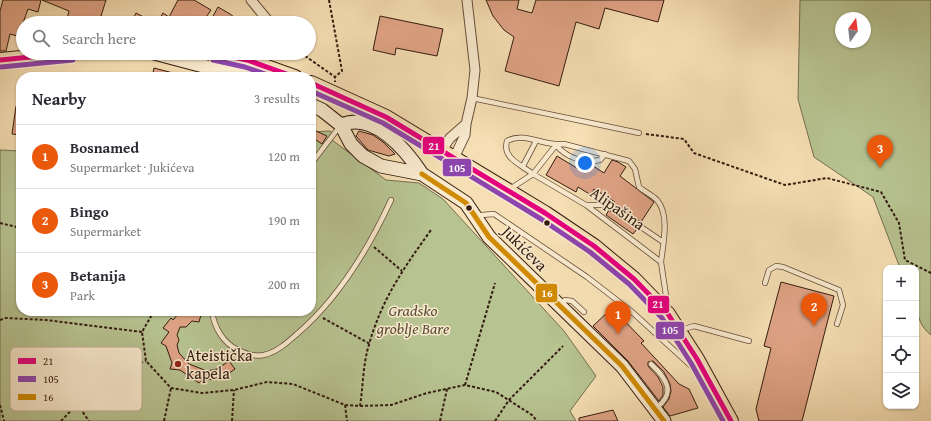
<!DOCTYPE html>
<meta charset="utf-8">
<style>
:root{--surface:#fff;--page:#f2f2f3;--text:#2b2b33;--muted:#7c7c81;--line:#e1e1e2;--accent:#ea580c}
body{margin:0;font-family:"Gentium Book Plus",serif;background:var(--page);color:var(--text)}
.controls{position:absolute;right:12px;bottom:12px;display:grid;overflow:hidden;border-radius:8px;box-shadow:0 1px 3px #0004}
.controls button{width:36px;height:36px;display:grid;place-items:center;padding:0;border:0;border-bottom:1px solid var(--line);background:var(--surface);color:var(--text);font:20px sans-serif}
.compass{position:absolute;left:835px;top:12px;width:36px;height:36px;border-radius:50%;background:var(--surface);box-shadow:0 1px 3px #0004;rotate:14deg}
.you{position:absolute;left:585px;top:163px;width:14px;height:14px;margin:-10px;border:3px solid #fff;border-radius:50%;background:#1a73e8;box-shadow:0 0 0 6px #1a73e833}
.badge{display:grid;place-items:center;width:26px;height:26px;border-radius:50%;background:var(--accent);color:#fff;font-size:13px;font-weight:700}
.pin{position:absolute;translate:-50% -33px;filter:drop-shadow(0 1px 2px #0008)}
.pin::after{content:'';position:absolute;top:21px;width:14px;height:12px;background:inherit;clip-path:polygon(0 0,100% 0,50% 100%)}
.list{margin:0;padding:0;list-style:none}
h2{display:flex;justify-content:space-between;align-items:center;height:52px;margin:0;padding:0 16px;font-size:17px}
h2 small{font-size:13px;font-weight:400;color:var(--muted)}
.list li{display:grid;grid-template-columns:26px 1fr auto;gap:12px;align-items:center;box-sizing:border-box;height:64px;padding:0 16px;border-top:1px solid var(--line)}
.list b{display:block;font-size:15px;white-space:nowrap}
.list p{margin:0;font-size:13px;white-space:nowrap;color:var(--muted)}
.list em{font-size:13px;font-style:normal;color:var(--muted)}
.icon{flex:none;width:22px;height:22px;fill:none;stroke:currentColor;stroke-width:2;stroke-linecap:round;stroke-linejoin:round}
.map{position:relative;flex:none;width:931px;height:421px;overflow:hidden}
.search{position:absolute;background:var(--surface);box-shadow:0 1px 3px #0004;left:16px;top:16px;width:300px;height:44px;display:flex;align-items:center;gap:10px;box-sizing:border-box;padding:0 14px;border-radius:22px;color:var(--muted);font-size:15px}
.panel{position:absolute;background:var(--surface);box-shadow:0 1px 3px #0004;left:16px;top:72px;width:300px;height:244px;border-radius:16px}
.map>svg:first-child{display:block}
.green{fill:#b7c391;stroke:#756f50;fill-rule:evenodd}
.building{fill:#e0a486;stroke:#331b10}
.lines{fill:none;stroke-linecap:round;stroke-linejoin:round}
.lane-casing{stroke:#644c39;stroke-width:6}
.street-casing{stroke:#644c39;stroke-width:11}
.secondary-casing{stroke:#331b10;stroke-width:15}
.primary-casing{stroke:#331b10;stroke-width:16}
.path{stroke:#331b10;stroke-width:2;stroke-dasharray:3 2;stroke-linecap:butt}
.lane{stroke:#f9eace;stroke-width:4.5}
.street{stroke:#f9eace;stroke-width:9}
.secondary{stroke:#f9eace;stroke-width:13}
.primary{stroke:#f6dfb4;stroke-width:14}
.bus-1-casing{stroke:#f9eace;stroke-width:8}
.bus-2-casing{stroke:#f9eace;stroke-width:8}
.bus-3-casing{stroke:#f9eace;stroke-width:8}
.bus-1{stroke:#e5007d;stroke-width:5}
.bus-2{stroke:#8e44ad;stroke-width:5}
.bus-3{stroke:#d08a03;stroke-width:5}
.bus-dot{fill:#331b10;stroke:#f9eace;stroke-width:1.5}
.poi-dot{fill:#8f2418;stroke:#f9eace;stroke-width:1.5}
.labels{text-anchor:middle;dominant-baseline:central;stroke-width:3;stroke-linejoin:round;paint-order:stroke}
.street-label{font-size:16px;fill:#331b10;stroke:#f9eace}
.park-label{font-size:16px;font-style:italic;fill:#5b4d37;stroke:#f9eace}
.poi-label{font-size:16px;fill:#331b10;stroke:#f9eace;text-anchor:start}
.key{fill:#f9eace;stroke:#beac95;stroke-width:1}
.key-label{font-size:11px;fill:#331b10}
.line-badge{stroke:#f9eace;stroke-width:1.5}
.badge-label{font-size:11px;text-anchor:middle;font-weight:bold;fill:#fff}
</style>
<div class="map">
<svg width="931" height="421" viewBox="0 0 931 421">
<rect width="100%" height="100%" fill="#f6dfb4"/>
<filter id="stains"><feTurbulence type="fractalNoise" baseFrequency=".005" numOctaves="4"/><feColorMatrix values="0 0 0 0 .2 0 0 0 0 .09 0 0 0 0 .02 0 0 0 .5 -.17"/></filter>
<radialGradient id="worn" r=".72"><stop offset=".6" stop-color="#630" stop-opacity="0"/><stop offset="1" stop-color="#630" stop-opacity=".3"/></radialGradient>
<path class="green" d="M800 0H931V335C911 320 916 290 916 268H900L873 197 814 157 798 99ZM841 18H865V42H841Z
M329 131 336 134 332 140 386 180 419 183 443 199 564 331 596 376 570 411 576 421H0V150L21 151V311H311V132Z"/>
<path class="building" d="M3 0H41L38 12 28 9 23 23 21 37 10 34 6 51H0V11Z
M42 0H106L101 16 117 21V23H66L69 11Z
M178 0H194L211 10 202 23 194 19 191 23H157L163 13 169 17Z
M486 0H519L517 9 532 13 536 0H664L658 22 605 8 599 29 576 22 559 86 505 71 514 37 504 30 493 16Z
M218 7 230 14 242 23H220L212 18Z
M136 13 155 23H131Z
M380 16 443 29 437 56 396 48 395 55 373 50Z
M154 68 177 74V77H152Z
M16 106H21V135L12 134Z
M316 131 327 136 322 144 312 137Z
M359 131 373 135 383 142 395 154 389 156 368 150 356 136Z
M557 156 585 173 590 164 604 173 612 160 618 162 626 167 620 176 654 202 641 222 613 204 615 202 594 189 591 195 578 187 576 192 546 175Z
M609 210 637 229 633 234 606 215Z
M781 282 834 296 802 421H759L756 409 771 348 764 346Z
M612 308 644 341 641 343 679 384 689 389 698 408 670 416 663 407 669 399 671 391 670 384 664 372 653 361 648 362V366L658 377 663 387V395L659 401 628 361 593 326Z
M193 311H202L199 322 192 321 186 327H180L177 335 179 340 177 345 179 353 189 364 207 371 217 369 229 361 235 369 228 374V378L203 380 199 383 180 370 170 369 172 363 166 346 161 343 169 332 163 328 171 318 173 320 179 313Z
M613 410 618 421H579V418Z"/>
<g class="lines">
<defs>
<path id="lane" d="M472 98 639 133
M556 145 533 174C520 164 502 158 507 141 524 131 545 147 564 144L629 161 635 169 639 187C645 192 652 195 657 200 670 215 663 244 661 262
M556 145C567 158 583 163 600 160L605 154
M311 164 340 126
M523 166 536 141
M510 189 533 174 586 205 661 262 668 309
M587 205H609L663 242
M478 218 481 215 494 214 587 277 631 311 699 373
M765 283 769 270 776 266 783 267 839 290 843 305 837 324
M561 305 565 300 572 301 584 312
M212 311C214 327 223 343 238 350 246 354 255 357 264 355 277 352 288 342 297 334 339 298 368 250 391 200
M681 330 694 326 749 341
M651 364C666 378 677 393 656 408"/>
<path id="street" d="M251 0 270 23
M442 150 450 138 466 124
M454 158 465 135 466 124 472 98 475 70 467 0"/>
<path id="secondary" d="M154 53 245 77
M311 105 322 110 341 125 351 144 363 156 381 166 422 174 466 203 489 237 622 366 664 421
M341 125C374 111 406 150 422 174"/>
<path id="primary" d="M214 53 247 60 295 77
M0 60 72 53
M311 83 386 117 545 213 594 246 634 279 668 314 697 359 731 421"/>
</defs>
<use href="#lane" class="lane-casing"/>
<use href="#street" class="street-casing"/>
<use href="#secondary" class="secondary-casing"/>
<use href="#primary" class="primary-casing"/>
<path class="path" d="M329 0 342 71 335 77V82
M301 53 335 77
M646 134 684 139 694 153 785 185 827 178 881 192 899 223 905 260 931 273
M0 223 21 228
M17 226 21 217
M374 247 402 271
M154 311 142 332 146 361 171 388 202 393 234 390 267 382 293 384 345 405 360 406 391 405 427 393 465 385 496 392 532 415 537 421
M323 318 370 344
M0 320 6 318 46 320 142 332
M465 385 495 283
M77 404 89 421
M0 405 4 421
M345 405 347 421
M360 406C363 387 363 366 368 348 381 300 403 269 431 230
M61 421 91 390 119 370 146 361
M164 421 171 388
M232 421 234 390
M440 421 447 389
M495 421 509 400 563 346"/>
<use href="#lane" class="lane"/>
<use href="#street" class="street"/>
<use href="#secondary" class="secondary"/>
<use href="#primary" class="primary"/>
<defs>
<path id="bus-1" d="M214 53 247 60 295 77
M0 60 72 53
M311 83 386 117 545 213 594 246 634 279 668 314 697 359 731 421"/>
<path id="bus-2" d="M213 60 245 67 274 77
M1 67 73 60
M311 91 383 123 541 219 590 252 629 284 662 318 691 363 723 421"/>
<path id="bus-3" d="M422 174 466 203 489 237 622 366 664 421"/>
</defs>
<use href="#bus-1" class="bus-1-casing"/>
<use href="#bus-2" class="bus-2-casing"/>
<use href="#bus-3" class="bus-3-casing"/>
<use href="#bus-1" class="bus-1"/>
<use href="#bus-2" class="bus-2"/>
<use href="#bus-3" class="bus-3"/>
</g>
<g class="bus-dot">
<circle cx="469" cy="208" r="3.5"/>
<circle cx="547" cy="223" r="3.5"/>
</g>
<circle class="poi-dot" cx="178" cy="364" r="4"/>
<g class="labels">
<g class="street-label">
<text transform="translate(618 208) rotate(35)">Alipašina</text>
<text transform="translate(525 248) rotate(45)">Jukićeva</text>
</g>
<g class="park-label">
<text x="413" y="310">Gradsko<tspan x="413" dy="18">groblje Bare</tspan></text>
</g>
<g class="poi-label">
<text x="186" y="355">Ateistička<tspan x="186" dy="18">kapela</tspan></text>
</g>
</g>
<rect x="10" y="347" width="132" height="64" rx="6" class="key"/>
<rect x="18" y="358" width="18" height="6" fill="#e5007d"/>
<rect x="18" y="376" width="18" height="6" fill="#8e44ad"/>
<rect x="18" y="394" width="18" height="6" fill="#d08a03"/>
<g class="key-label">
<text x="43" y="365">21</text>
<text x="43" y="383">105</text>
<text x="43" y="401">16</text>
</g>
<g class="line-badge">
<rect x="422" y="136" width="23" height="19" rx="4" fill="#e5007d"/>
<rect x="442" y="158" width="30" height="19" rx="4" fill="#8e44ad"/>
<rect x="535" y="283" width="23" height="20" rx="4" fill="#d08a03"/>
<rect x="647" y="295" width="23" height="19" rx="4" fill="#e5007d"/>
<rect x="655" y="321" width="30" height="19" rx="4" fill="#8e44ad"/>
</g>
<g class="badge-label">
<text x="434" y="150">21</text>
<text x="457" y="172">105</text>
<text x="547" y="297">16</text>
<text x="658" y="308">21</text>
<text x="670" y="334">105</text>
</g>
<rect width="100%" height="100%" filter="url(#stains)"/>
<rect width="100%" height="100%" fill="url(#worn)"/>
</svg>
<div class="controls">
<button>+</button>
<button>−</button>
<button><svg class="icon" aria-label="locate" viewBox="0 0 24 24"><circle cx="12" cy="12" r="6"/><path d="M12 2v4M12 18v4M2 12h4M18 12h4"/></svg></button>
<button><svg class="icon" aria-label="layers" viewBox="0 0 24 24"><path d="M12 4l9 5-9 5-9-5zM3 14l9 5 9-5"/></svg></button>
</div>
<svg class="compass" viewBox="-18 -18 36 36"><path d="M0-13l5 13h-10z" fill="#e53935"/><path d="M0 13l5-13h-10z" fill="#7c7c81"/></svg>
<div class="you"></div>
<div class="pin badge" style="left:618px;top:334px">1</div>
<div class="pin badge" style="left:814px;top:326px">2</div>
<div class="pin badge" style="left:880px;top:168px">3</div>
<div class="search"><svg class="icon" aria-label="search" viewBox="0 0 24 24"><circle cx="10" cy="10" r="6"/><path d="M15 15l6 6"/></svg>Search here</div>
<section class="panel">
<h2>Nearby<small>3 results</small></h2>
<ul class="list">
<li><span class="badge">1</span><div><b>Bosnamed</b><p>Supermarket · Jukićeva</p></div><em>120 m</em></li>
<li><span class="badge">2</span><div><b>Bingo</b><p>Supermarket</p></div><em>190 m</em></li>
<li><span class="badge">3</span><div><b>Betanija</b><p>Park</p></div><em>200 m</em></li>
</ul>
</section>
</div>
